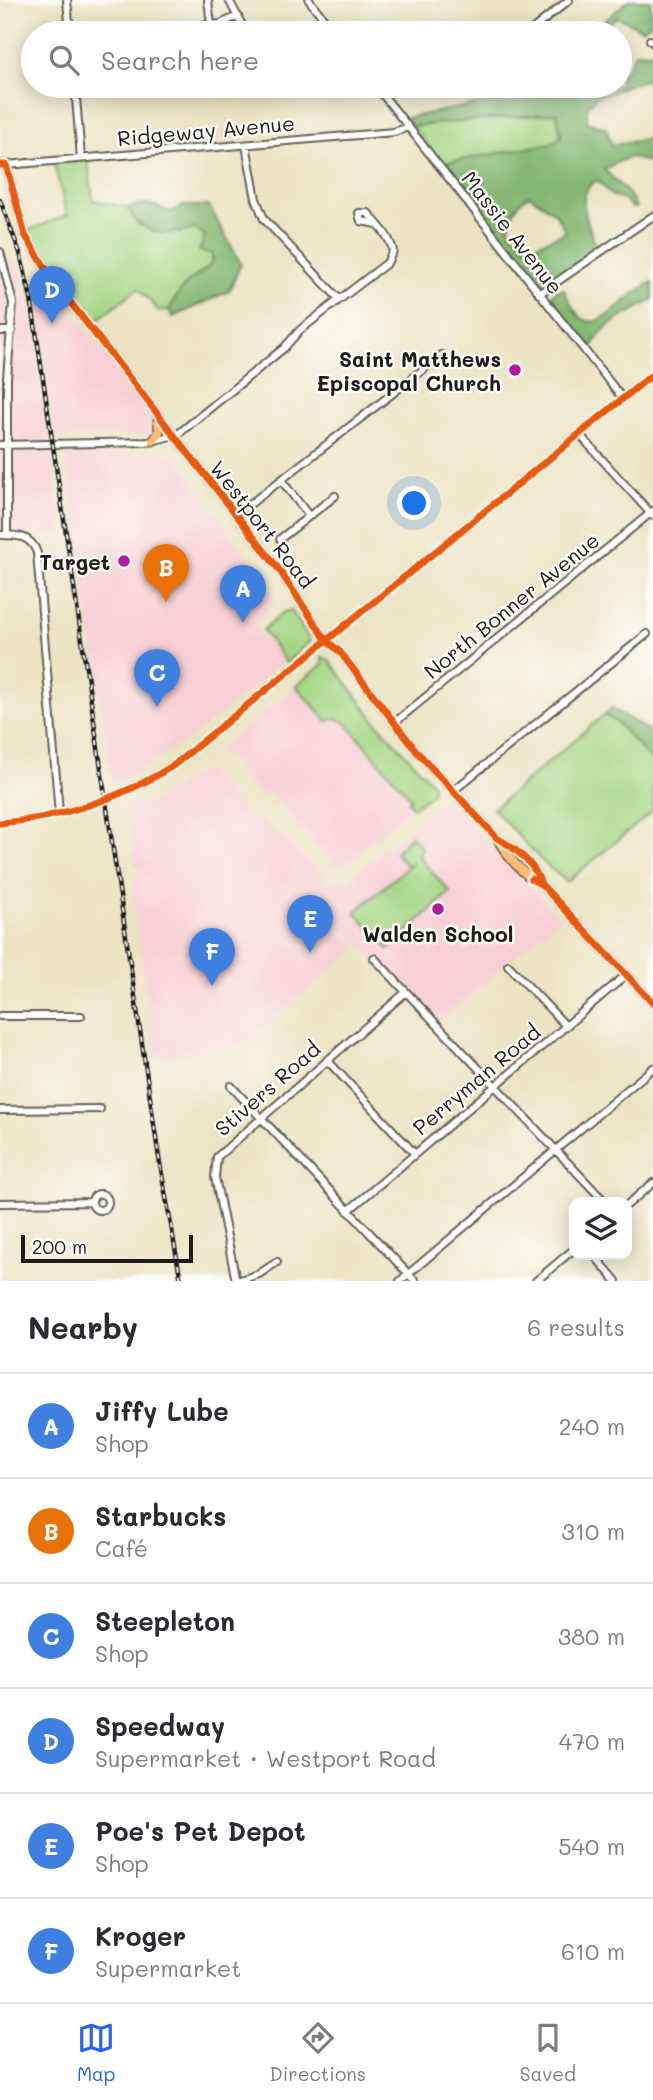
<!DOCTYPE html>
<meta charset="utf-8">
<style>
:root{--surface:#fff;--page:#f7f7f7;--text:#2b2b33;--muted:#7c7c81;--line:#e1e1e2;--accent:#2563eb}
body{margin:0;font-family:Mali,sans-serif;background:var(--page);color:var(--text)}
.controls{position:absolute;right:21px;bottom:21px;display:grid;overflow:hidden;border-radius:14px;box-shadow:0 4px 18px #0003}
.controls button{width:63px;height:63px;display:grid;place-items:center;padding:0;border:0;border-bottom:2px solid var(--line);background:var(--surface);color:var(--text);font:35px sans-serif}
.scale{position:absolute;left:21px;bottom:18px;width:172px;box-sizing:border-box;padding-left:7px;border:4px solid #1c1c1c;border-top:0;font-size:19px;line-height:24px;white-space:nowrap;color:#1c1c1c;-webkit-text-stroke:5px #fdfcf7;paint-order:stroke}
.you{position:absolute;left:415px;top:504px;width:24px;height:24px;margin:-18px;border:5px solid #fff;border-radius:50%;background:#1a73e8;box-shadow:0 0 0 10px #1a73e833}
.badge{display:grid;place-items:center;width:46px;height:46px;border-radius:50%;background:var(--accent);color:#fff;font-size:23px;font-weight:700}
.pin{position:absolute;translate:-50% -58px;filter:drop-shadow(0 2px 4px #0008)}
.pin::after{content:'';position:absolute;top:37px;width:24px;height:21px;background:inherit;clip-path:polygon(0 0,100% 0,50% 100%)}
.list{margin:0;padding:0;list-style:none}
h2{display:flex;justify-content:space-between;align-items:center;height:91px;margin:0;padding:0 28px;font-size:30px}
h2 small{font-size:23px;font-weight:400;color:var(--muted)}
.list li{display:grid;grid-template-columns:46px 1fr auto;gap:21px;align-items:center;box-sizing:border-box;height:105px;padding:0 28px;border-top:2px solid var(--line)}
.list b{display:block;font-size:26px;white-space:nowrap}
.list p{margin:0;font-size:23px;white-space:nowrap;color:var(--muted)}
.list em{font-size:23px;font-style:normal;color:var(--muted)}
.icon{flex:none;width:38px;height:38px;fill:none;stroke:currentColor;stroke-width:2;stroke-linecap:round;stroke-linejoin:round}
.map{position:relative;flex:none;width:653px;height:1281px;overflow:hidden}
.search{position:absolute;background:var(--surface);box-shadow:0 4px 18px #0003;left:21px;right:21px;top:21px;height:77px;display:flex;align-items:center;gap:18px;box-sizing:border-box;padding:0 24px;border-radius:38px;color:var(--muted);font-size:26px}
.sheet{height:721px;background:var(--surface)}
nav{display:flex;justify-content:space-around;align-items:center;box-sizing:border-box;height:98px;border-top:2px solid var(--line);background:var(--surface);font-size:19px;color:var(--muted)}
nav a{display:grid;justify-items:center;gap:4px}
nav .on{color:var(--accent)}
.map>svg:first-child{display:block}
.built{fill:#f7cfd4}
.green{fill:#a4d684;stroke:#607950;stroke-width:2}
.forest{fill:#83b772;stroke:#506a47;stroke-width:2;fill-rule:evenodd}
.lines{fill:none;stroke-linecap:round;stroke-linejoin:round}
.minor-casing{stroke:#646256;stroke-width:10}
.major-casing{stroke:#646256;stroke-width:11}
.minor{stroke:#fff;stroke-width:6}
.major{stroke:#febb71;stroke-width:8}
.rail-casing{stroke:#1c1c1c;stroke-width:4.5}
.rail{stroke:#fdfcf7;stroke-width:2;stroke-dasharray:5;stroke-linecap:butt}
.cycleway-casing{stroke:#fdfcf7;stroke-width:11}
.cycleway{stroke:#e8590c;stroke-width:7}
.poi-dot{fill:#b5179e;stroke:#fdfcf7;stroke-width:2.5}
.labels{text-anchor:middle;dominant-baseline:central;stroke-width:5;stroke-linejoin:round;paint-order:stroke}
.street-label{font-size:21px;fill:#1c1c1c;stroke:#fdfcf7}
.poi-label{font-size:21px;font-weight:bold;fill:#1c1c1c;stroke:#fdfcf7;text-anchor:end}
</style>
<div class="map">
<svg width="653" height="1281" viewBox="0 0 653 1281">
<rect width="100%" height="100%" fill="#fdfcf7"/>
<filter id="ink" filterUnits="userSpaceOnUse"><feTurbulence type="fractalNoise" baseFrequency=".0143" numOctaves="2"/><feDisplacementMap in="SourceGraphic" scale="14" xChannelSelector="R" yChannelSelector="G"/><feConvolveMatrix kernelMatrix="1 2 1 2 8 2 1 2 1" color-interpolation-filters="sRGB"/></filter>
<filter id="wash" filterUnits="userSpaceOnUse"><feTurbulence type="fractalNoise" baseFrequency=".00686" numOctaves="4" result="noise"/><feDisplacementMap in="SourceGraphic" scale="28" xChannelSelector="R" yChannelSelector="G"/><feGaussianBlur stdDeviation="1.57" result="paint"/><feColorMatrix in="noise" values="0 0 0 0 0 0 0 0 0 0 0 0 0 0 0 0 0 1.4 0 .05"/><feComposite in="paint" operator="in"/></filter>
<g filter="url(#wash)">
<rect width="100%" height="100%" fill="#ebe3c2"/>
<path class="built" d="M18 261 33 326 62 534 0 533V263Z
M51 283 156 420 157 431 152 435 56 437 35 299Z
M65 453 173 454 277 599 256 626 284 662 190 738 113 786Z
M295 687 326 722 334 719 344 722 411 798 407 801 412 806 343 867 334 865 269 790 262 796 219 748Z
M200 771 208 772 245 813 267 824 331 882 352 877 442 803H450L560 918 439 1022 326 913V892L325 914 356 948 242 1044 156 1057 132 892V883L141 872 134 863 126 804 158 800Z"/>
<path class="green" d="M557 113 561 137 550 144 442 163 412 126Z
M88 161 93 200 128 208 138 225 179 233 195 228 205 235 200 249 212 253 210 269 189 281 169 310 159 311 138 288 93 323 34 244 29 230 67 215 54 164Z
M291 610 310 641 286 663 263 630 282 613Z
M322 657 329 660 378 724 433 784 432 794 413 807 408 801 411 798 345 722 336 718 327 721 296 686 323 664Z
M604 715 616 722 653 762V811L567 882 544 863 493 809Z
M411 836 422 848 419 857 450 892 388 949 355 912 411 864 406 865 395 852Z"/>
<path class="forest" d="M629 0H651L650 24 642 29 617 17 595 33H590Z
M635 52 653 53V79C628 81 618 94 596 96L587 108V122L606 128 612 145 653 138V163L629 157 604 169 630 195 636 207 632 208 626 201 611 195 597 180C571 196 590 224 596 248L555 280 540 283 529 274 442 163 550 144 561 137 557 113 412 126 405 118 498 100 528 86H620V75L629 66ZM529 195 555 213 566 232 528 248 509 231C511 214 515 205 529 195Z
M140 204H149L171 212 183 206H209L241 264 229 291 173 317 169 310C174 300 181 288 190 281 201 271 209 271 214 256L212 253 200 252 205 235 195 229C164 236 144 237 128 208Z
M653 282V299C630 316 604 319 592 348L558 308 552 295 556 291 564 289C590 357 613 300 653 282Z
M612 708 653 734V762L616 722 604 715Z"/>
</g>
<g filter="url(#ink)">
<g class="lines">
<defs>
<path id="minor" d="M67 0 70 33
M208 0 211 25
M229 0 244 29
M309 0 335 33
M189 27 220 24 238 16
M528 33 569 0
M650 40 653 43
M75 86 81 158
M376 86 623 399
M380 91 389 86
M246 145 256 199 264 219 339 299
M6 165 394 132 408 127
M0 252 13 303 7 378V535
M539 294 653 216
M0 331H12
M580 435 653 516
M0 445 148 442 178 434 284 348 300 330 387 263 393 251C390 236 377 224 368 213H359L361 221 377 224
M282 481 309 516
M236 515 442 355
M0 535C17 535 31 535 37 553L59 813
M280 539 335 496
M394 723 653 511
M453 791 647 634
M0 823C59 819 125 797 174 765L653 374
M374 958 605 1202
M508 965 566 1026
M0 1016H81
M327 1060 415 1154
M231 1086 415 1281
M0 1110 100 1109
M92 1202a8 8 0 1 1 16 0a8 8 0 1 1-16 0Z
M0 1203 92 1202
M627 1205 653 1183
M348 1211 626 975
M594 1255 616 1281
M236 1281 215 1177 217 1157 406 992
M237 1281 259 1274 277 1262
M400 1281 653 1068
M536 1281 574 1249"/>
<path id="major" d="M0 165H6L25 235 53 280 277 567 327 641 340 652 418 753 497 838C515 848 535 864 541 884
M153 441 159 433 158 419
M497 838C507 857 523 875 541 884L653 1003"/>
</defs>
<use href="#minor" class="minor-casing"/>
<use href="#major" class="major-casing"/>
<use href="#minor" class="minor"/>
<use href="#major" class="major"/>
<defs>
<path id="rail" d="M0 200 20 253 31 298 159 1158 181 1281"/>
</defs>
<use href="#rail" class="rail-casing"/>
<use href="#rail" class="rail"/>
<defs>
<path id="cycleway" d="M0 165H6L25 235 53 280 277 567 327 641 340 652 418 753 497 838C515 848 535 864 541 884
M0 823C59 819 125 797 174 765L653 374
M531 879 541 884 653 1003"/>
</defs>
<use href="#cycleway" class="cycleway-casing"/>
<use href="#cycleway" class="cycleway"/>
</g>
</g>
<g class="poi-dot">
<circle cx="515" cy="370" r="7"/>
<circle cx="124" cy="561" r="7"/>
<circle cx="438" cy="909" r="7"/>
</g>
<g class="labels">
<g class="street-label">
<text transform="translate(206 130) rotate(-5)">Ridgeway Avenue</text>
<text transform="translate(513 232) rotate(52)">Massie Avenue</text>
<text transform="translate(263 524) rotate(52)">Westport Road</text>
<text transform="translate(511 605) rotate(-39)">North Bonner Avenue</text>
<text transform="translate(476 1079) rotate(-40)">Perryman Road</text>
<text transform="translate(267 1088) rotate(-41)">Stivers Road</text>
</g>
<g class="poi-label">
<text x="501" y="358">Saint Matthews<tspan x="501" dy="24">Episcopal Church</tspan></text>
<text x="110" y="561">Target</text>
<text x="438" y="933" text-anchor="middle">Walden School</text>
</g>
</g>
</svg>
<div class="controls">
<button><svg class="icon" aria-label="layers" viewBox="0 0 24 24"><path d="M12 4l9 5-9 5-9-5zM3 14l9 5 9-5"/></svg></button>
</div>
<div class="scale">200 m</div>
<div class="you"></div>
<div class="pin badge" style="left:243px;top:623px;background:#3f7fe0">A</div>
<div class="pin badge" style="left:166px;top:602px;background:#e8710a">B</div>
<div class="pin badge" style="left:157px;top:707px;background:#3f7fe0">C</div>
<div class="pin badge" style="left:52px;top:324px;background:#3f7fe0">D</div>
<div class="pin badge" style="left:310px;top:953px;background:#3f7fe0">E</div>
<div class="pin badge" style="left:212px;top:986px;background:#3f7fe0">F</div>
<div class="search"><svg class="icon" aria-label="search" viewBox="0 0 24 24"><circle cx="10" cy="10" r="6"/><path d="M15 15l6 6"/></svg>Search here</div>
</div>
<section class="sheet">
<h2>Nearby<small>6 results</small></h2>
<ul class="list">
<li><span class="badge" style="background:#3f7fe0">A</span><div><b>Jiffy Lube</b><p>Shop</p></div><em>240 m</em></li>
<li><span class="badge" style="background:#e8710a">B</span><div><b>Starbucks</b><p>Café</p></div><em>310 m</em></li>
<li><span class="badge" style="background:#3f7fe0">C</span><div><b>Steepleton</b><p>Shop</p></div><em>380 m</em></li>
<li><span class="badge" style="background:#3f7fe0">D</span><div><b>Speedway</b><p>Supermarket · Westport Road</p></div><em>470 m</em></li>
<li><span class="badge" style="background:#3f7fe0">E</span><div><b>Poe's Pet Depot</b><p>Shop</p></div><em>540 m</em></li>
<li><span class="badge" style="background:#3f7fe0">F</span><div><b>Kroger</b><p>Supermarket</p></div><em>610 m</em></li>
</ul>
</section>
<nav>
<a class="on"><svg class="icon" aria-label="map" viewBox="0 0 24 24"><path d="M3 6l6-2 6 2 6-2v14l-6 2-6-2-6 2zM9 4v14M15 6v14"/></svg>Map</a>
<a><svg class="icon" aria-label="directions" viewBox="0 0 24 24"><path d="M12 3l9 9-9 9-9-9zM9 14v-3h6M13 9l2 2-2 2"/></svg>Directions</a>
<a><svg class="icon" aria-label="saved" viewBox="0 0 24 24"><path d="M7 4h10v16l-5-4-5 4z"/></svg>Saved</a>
</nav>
